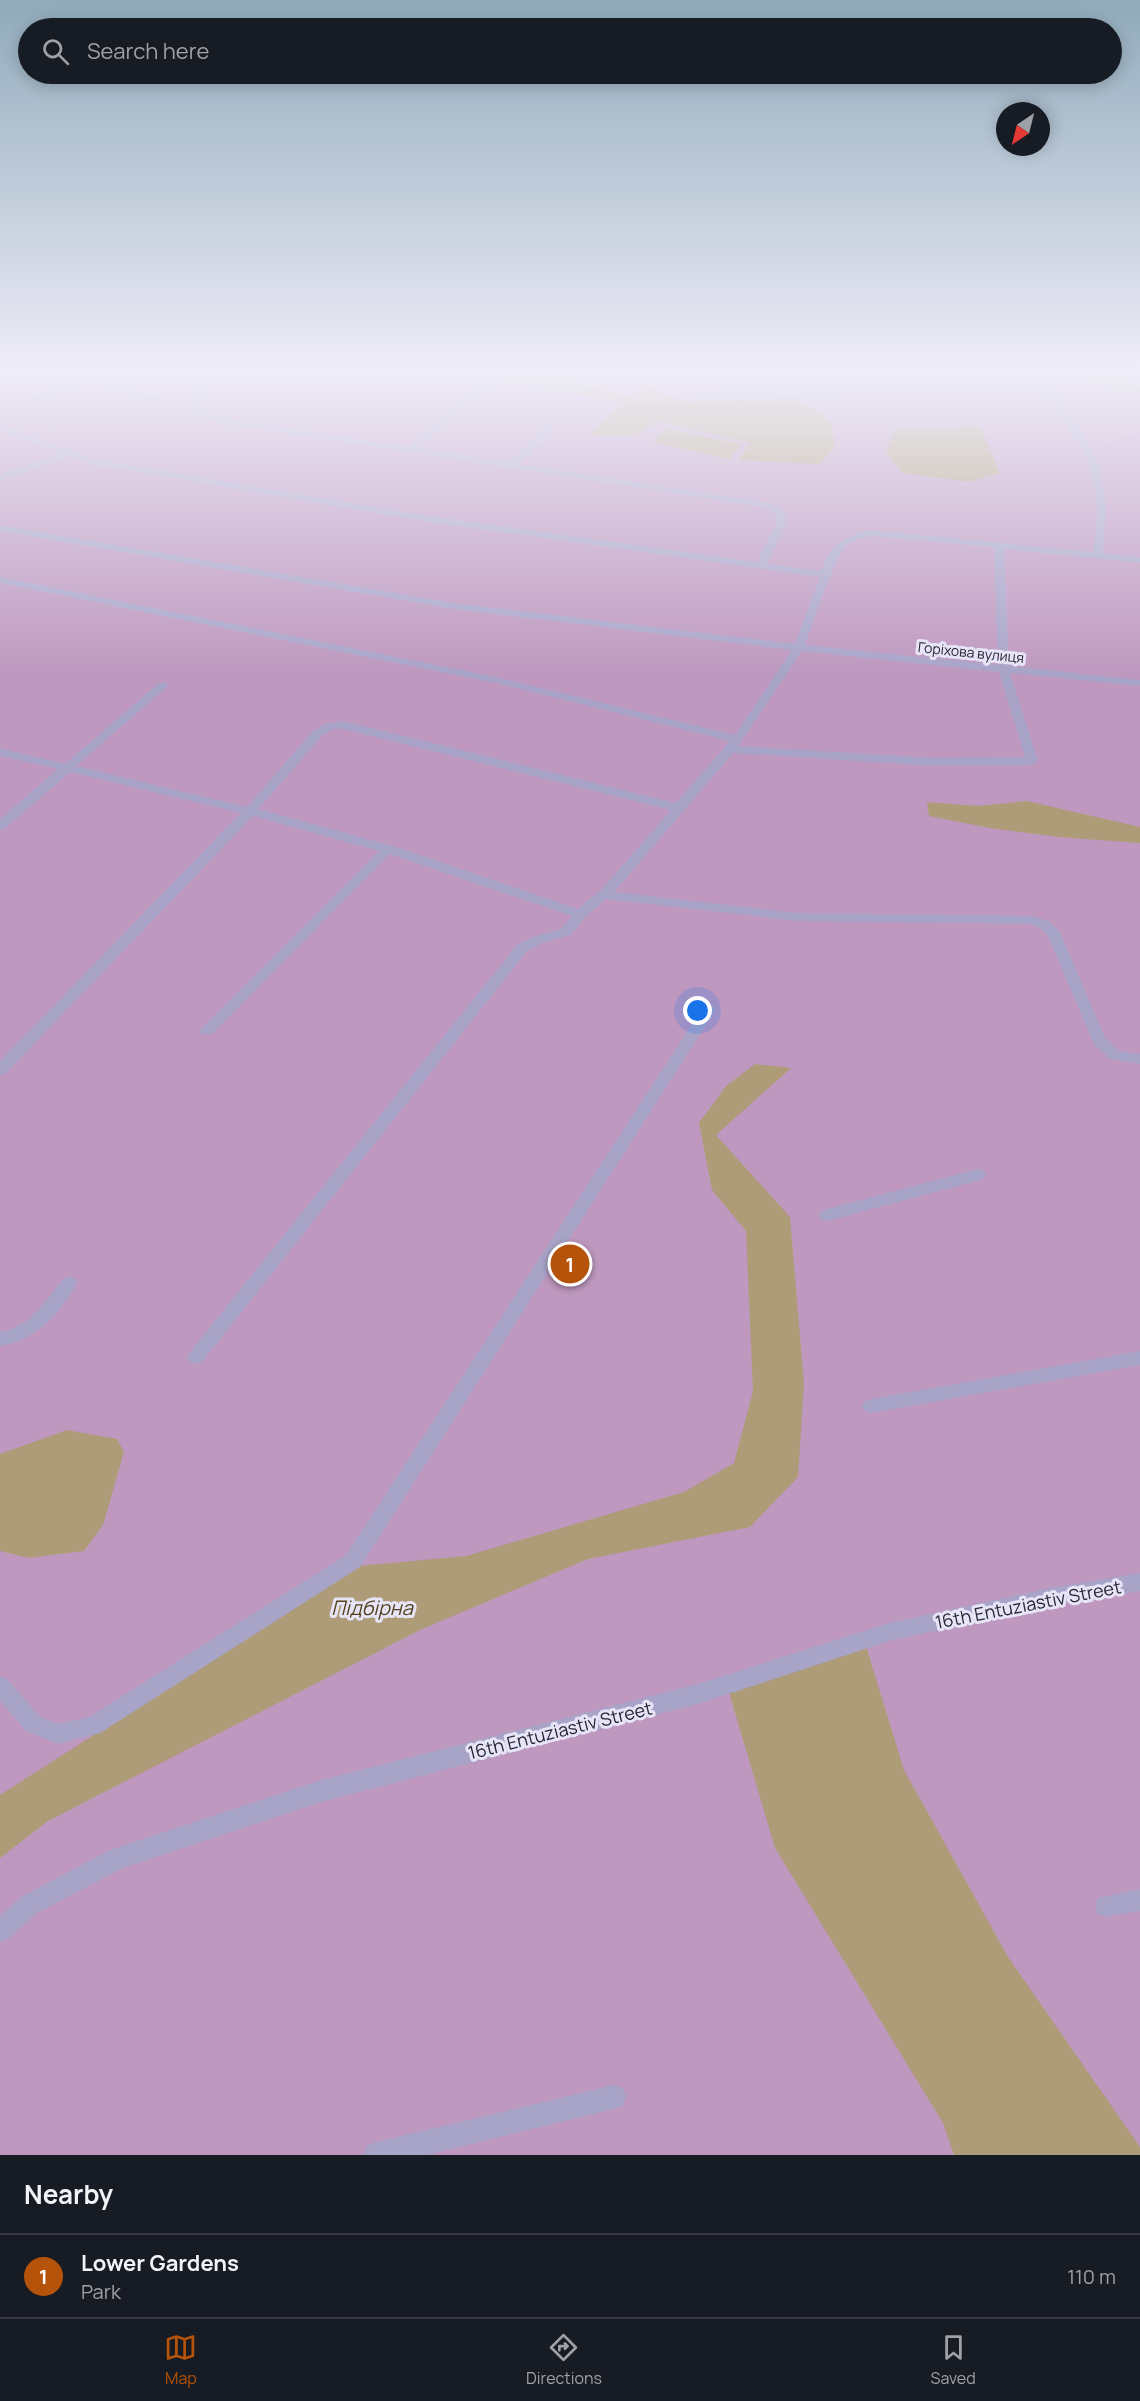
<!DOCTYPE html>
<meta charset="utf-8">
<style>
:root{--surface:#171b24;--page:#242831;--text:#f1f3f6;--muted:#9ea1a6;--line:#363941;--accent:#b45309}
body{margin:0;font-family:Manrope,sans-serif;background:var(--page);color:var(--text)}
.compass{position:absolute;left:996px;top:102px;width:54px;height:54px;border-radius:50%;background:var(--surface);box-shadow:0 3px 15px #0003;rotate:215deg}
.you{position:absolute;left:698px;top:1011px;width:21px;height:21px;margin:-15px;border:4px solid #fff;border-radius:50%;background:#1a73e8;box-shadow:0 0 0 9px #1a73e833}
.badge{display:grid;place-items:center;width:39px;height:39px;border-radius:50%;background:var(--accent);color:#fff;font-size:20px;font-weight:700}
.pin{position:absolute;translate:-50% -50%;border:3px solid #fff;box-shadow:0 2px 6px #0006}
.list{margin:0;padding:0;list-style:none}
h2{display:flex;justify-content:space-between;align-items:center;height:78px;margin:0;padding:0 24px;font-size:26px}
h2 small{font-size:20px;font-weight:400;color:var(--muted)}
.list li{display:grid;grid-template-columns:39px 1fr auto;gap:18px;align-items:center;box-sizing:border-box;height:84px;padding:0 24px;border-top:2px solid var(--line)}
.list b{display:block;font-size:22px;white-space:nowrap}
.list p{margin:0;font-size:20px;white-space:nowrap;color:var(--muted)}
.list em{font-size:20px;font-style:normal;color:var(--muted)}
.icon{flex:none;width:33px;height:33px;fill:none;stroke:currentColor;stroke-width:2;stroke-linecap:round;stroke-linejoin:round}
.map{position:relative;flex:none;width:1140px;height:2155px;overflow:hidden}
.search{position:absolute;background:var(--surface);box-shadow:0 3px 15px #0003;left:18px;right:18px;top:18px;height:66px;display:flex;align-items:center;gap:15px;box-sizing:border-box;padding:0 21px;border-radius:33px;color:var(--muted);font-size:22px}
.sheet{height:162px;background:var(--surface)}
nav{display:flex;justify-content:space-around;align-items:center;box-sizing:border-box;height:84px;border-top:2px solid var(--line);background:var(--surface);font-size:16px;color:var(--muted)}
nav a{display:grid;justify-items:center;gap:3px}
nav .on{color:var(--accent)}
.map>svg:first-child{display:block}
.green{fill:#be98bf}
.water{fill:#ad9c77}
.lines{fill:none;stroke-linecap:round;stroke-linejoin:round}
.path{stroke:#928eb4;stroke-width:2;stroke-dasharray:2 2;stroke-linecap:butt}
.minor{fill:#a8a4c8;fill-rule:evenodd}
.labels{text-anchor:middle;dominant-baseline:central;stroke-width:6;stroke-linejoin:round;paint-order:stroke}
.far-street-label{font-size:14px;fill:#262633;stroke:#e8e4f8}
.near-street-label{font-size:18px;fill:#262633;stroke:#e8e4f8}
.near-water-label{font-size:20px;font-style:italic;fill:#54441c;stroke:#e8e4f8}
</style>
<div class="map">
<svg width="1140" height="2155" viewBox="0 0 1140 2155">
<rect width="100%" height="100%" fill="#dcd8f0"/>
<path class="green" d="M0 373H1140V2155H0Z"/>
<path class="water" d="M515 373 628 395 649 388 684 402 797 398 830 420 835 446 820 464 739 460 750 443 659 421 636 436H588L624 403 505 380Z
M1080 373H1114L1140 387V393L1102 384Z
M980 427 1000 473 969 482 903 473 886 452 894 430Z
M667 429 742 444 729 459 653 442Z
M1027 801 1140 827V843L1058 837 990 828 929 816 927 802 978 806Z
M755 1064 791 1068 716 1135 790 1217 804 1384 798 1477 750 1527 588 1559 422 1629 48 1821 0 1858V1795L358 1566 466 1556 684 1492 734 1463 753 1391 746 1231 712 1190 699 1123 726 1086Z
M67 1430 117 1439 124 1452 103 1525 84 1551 29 1558 0 1551V1454Z
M865 1643 904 1770 1008 1957 1140 2147V2155H954L943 2123 775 1848 728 1689Z"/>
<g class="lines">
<path class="path" d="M85 378 179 407
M55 434 50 410 36 400 85 378 88 373
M1102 449 1140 433"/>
<path class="minor" d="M497 373H506L449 418 418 448 511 462 546 425H552V429L519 464 770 503 782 510 787 521 767 564 821 571C832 544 843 537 870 530L1093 552C1102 496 1097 470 1066 424 1050 401 1048 390 1018 385L700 398 696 395 697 393 883 385 877 373H885L892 385 1018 379 1041 385 1053 392 1090 445 1099 465 1106 504 1103 553 1140 557V563L1004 549 1009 666 1140 680V686L1010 673 1038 761 1032 765 935 766 733 753 614 892 798 913 1030 916 1049 921 1060 932 1105 1038 1119 1051 1140 1054V1064L1110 1059 1094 1044 1047 934 1039 927 1029 924 798 921 606 899 585 917 571 935 542 943 527 951 202 1362 196 1364 190 1362 187 1357 190 1352 517 945 532 937 561 929 572 916 390 854 212 1034H202L200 1031 202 1028 379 851 253 816 5 1074 0 1075V1061L241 813 70 772 4 829 0 830V819L58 769 0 756V748L65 764 159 683H167V687L76 766 247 807 313 731 325 724 343 721 676 803 730 741 496 683 0 583V577L496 677 735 735 792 650 454 609 0 531V525L454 603 795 644 820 577 422 521 119 469 89 463 69 456 0 481V475L61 453 0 431V425L94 459 119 463 422 515 757 562 777 521 775 514 764 507 214 422 199 416 189 407 197 392 200 391 204 394 198 406 216 417 409 447 443 414ZM870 536 994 547 998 665 805 645C813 624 834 556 848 544 854 539 862 538 870 536ZM802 651 999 672 1025 757 935 758 738 746ZM332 729H343L671 810 604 887 578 909 393 846 258 809 321 737Z
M1123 373H1133L1140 377V383Z
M709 1004 716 1009 360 1567 100 1733 58 1744 26 1731 0 1701V1676L7 1679 40 1717 58 1724 89 1717 346 1555 704 1006Z
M978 1169 984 1171 986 1175 984 1179 827 1221 821 1219 819 1215 821 1211 827 1209Z
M69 1276 75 1278 77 1283C61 1313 35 1341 0 1346V1332C23 1329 39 1310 52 1293 58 1286 61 1279 69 1276Z
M1140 1351V1365L871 1413 865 1411 862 1406 865 1401 871 1399Z
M1140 1573V1591L1050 1606 889 1641 698 1704 321 1802 123 1868 37 1913 8 1939 0 1942V1916L21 1897 110 1850 321 1780 698 1684 889 1623 1050 1588Z
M1140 1889V1911L1106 1917 1098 1914 1095 1906 1098 1898Z
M614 2085 623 2088 626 2097 623 2106 614 2109 427 2155H363L367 2146 376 2142Z"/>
</g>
<linearGradient id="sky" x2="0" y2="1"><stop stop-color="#90aabb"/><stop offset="0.55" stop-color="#efedf8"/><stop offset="1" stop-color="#efedf8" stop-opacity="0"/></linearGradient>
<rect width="1140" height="675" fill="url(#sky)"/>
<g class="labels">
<g class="far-street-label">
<text transform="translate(971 652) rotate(6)">Горіхова вулиця</text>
</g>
<g class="near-street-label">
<text transform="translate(1028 1604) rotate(-11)">16th Entuziastiv Street</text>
<text transform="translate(560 1730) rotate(-14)">16th Entuziastiv Street</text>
</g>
<g class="near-water-label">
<text x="372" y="1607">Підбірна</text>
</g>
</g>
</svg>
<svg class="compass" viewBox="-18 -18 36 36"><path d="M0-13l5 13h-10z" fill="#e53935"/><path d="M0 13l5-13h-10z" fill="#9ea1a6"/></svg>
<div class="you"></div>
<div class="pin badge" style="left:570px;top:1264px">1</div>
<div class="search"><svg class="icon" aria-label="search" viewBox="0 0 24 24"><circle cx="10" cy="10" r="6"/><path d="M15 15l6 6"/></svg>Search here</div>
</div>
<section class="sheet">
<h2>Nearby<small></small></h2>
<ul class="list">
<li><span class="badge">1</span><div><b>Lower Gardens</b><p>Park</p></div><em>110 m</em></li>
</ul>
</section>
<nav>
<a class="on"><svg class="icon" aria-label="map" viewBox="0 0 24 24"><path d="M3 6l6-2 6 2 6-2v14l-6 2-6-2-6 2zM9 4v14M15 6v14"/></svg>Map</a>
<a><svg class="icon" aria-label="directions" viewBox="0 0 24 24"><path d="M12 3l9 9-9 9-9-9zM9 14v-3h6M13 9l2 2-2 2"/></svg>Directions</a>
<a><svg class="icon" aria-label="saved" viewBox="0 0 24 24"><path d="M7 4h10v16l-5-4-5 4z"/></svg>Saved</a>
</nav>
